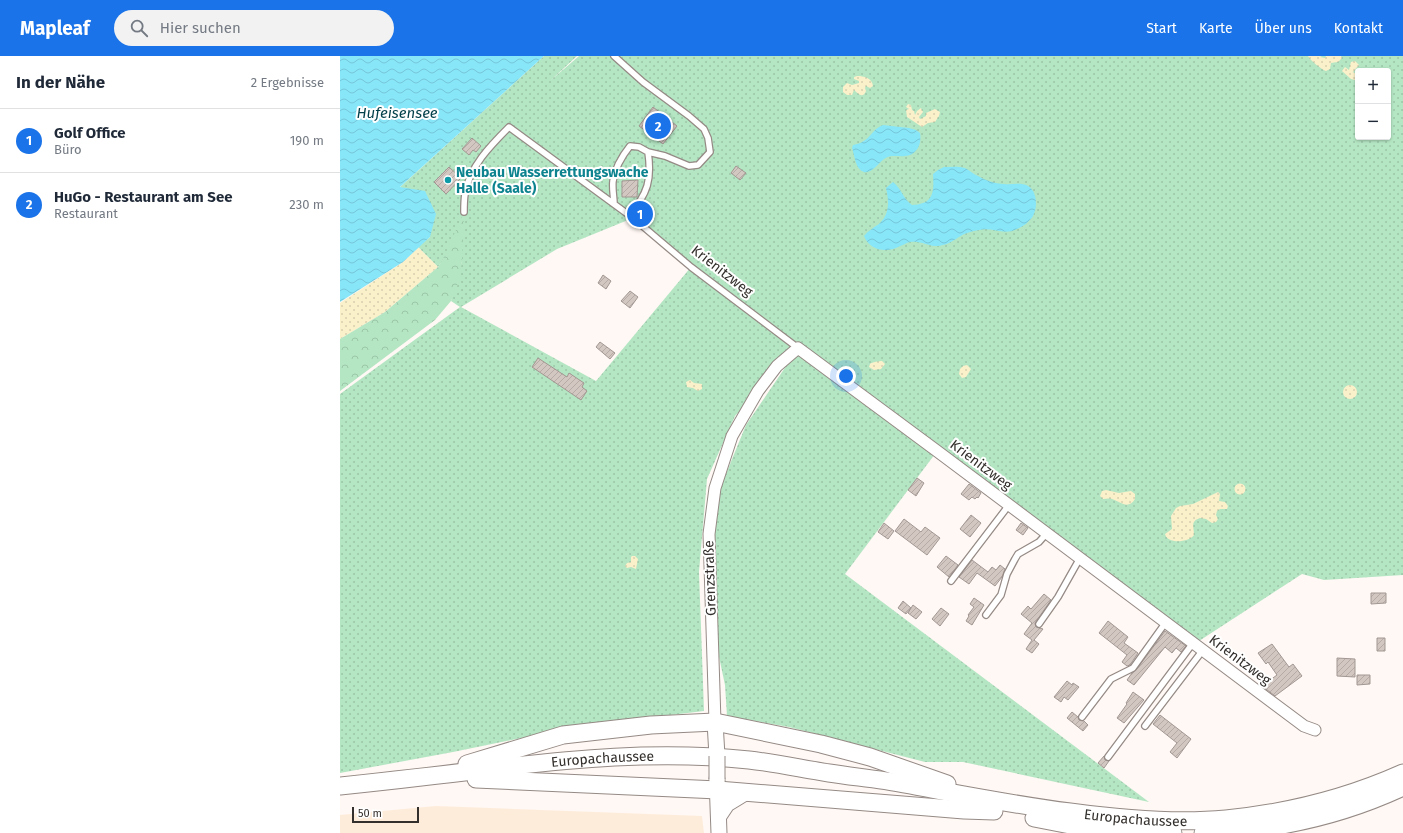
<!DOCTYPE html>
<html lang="de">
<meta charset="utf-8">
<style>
:root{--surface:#fff;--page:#f2f2f3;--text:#1f2937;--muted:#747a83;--line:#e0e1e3;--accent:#1a73e8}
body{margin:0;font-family:"Fira Sans",sans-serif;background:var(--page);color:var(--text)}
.controls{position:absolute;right:12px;top:12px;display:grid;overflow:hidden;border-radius:4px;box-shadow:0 1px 3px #0004}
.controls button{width:36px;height:36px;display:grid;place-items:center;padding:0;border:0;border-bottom:1px solid var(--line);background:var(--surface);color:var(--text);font:20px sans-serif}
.scale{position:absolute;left:12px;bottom:10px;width:67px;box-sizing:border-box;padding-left:4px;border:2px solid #332f2c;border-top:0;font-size:11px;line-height:14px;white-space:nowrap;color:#332f2c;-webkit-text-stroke:3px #fff;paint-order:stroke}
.you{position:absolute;left:506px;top:320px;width:14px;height:14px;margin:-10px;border:3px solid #fff;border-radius:50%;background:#1a73e8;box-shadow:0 0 0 6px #1a73e833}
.badge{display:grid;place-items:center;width:26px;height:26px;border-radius:50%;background:var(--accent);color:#fff;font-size:13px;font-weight:700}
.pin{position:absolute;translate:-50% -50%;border:2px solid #fff;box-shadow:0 1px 4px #0006}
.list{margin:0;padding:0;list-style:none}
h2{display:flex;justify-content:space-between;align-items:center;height:52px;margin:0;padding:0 16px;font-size:17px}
h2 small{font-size:13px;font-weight:400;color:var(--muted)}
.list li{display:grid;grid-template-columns:26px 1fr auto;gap:12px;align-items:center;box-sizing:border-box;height:64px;padding:0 16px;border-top:1px solid var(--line)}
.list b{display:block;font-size:15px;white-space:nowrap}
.list p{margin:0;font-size:13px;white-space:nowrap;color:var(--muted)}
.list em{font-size:13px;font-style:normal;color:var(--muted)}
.icon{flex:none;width:22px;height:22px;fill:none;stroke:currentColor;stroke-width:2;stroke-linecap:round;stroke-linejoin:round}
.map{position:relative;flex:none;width:1063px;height:777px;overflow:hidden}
header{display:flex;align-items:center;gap:24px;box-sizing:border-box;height:56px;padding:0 20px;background:var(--accent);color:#fff}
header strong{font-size:19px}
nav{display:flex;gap:22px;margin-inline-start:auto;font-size:14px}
.search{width:280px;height:36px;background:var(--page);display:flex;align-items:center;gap:10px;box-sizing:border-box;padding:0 14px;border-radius:22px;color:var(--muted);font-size:15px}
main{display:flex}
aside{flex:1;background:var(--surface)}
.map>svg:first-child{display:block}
.commercial{fill:#feecdb}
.grass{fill:url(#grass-dots);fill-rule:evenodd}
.sand{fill:url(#sand-dots)}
.park{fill:url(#park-crowns)}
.water{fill:url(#water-waves)}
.building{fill:url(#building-hatch);stroke:#a29792}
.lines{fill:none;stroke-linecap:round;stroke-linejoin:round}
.lane-casing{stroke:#958a85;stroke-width:8}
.street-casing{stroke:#958a85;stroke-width:13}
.secondary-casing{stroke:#958a85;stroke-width:17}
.primary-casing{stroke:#958a85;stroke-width:19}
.lane{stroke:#fff;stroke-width:5.5}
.street{stroke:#fff;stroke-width:11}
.secondary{stroke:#fff;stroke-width:15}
.primary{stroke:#fff;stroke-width:17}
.secondary-bridge-casing{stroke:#958a85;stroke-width:17;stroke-linecap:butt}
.secondary-bridge{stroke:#fff;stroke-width:15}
.culture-dot{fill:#0f9aa8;stroke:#fff;stroke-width:1.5}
.labels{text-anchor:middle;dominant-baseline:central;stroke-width:4;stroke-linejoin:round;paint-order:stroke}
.culture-label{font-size:14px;font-weight:bold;fill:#0d838f;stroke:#fff;text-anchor:start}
.street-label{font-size:14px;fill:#332f2c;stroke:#fff}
.water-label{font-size:15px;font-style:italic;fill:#013f49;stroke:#fff}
</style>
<header>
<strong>Mapleaf</strong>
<div class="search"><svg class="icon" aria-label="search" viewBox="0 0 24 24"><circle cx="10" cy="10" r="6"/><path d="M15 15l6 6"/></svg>Hier suchen</div>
<nav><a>Start</a><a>Karte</a><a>Über uns</a><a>Kontakt</a></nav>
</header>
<main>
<aside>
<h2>In der Nähe<small>2 Ergebnisse</small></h2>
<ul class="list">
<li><span class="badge">1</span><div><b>Golf Office</b><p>Büro</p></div><em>190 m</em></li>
<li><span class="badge">2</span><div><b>HuGo - Restaurant am See</b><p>Restaurant</p></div><em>230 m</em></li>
</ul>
</aside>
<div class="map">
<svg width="1063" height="777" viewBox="0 0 1063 777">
<defs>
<pattern id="grass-dots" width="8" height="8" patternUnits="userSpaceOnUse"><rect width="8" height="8" fill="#b4e6c3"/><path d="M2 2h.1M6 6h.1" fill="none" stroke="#9bc6a8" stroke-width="1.8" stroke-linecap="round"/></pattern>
<pattern id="sand-dots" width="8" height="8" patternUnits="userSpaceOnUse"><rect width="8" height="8" fill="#faf0ca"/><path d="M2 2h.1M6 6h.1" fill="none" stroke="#d7ceae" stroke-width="1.8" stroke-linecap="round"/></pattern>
<pattern id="park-crowns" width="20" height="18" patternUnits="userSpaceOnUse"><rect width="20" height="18" fill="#b4e6c3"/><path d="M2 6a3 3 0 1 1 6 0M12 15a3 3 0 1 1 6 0" fill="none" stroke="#9bc6a8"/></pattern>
<pattern id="water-waves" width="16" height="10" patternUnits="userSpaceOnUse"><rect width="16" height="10" fill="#88e6f9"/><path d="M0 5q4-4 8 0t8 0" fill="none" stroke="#76c6d6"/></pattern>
<pattern id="building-hatch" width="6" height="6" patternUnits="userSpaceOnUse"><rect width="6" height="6" fill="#d3c7c2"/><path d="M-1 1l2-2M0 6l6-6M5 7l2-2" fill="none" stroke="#b6aba7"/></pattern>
</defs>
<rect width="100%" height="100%" fill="#fff8f4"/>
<path class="commercial" d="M96 750 362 760 364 777H0V759Z"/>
<path class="grass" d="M204 0H237L210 25 239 0H1063V519L984 524 962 518 859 585 595 398 505 518 809 746 623 706H585L449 671 387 660 385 629 378 596 374 526V482L381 430 406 369 457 294 395 360 367 423 359 516 364 655 240 670 113 696 0 717V338L120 251 111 245 122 205 103 204 98 211 78 191 90 181 59 132ZM1018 15H1048V81H1018ZM293 162 351 211 256 325 121 251 217 193Z"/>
<path class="sand" d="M968 0H982L980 1 985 2 986 0H1001L1002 2 998 6 991 7 990 13 986 15C982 14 970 4 968 0Z
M1015 5 1019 9 1013 16 1016 18 1018 17V25L1011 23 1002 15 1005 11 1009 14 1011 6Z
M517 20C524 20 532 22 533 30L530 32 526 30 525 32 526 35C523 43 518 38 514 34L512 39H507L503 36V31L507 27 512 29 519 27V25L514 23V21Z
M568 48 571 49 572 54 574 55 575 59 577 55 581 52 583 56 579 61 580 63 586 60V57L595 53 600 56 599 60 595 66 588 67 582 71 567 61 566 54 569 53 566 51Z
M78 191 98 211 45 256 0 283V247L63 206Z
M542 305 545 308 541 313 534 314 529 311 530 308C532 306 539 305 542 305Z
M627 309 631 313 626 321 622 322 619 318 620 313 623 310Z
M350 324 354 327 362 328V333L358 335 353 332 347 331 346 326Z
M1003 336a7 7 0 1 1 14 0a7 7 0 1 1-14 0Z
M894.5 433a5.5 5.5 0 1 1 11 0a5.5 5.5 0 1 1-11 0Z
M766 434 779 437 791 435 795 438V443C788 454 781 446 772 443 769 442 766 443 763 443L760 440 762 435Z
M878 436 880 438 879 445 885 446 888 450 887 453H880L877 455 876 459 878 463 876 466 872 467 866 463 860 462C850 465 854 471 854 479 848 487 827 488 825 478L832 473 831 460 836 452 840 450 853 448Z
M292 500H295L298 503 296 513 291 511 287 512 285 510 287 507 291 506V501Z"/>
<path class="park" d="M124 156 122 205 119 224 111 245 95 264 0 335V283L45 256 98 211 103 203Z"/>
<path class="water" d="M0 0H204L60 131 85 135 96 158 90 181 63 206 0 246Z
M543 69 569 72 576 74 580 77C582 88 577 99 565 100 557 101 551 98 544 103 539 107 531 118 524 116 515 113 515 100 512 92L513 89C531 86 530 74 543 69Z
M604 111C610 111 618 110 625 112 629 114 633 118 638 120 645 124 655 128 664 128 671 129 681 126 688 130 697 135 698 151 693 160 690 165 683 171 677 173 664 180 653 171 639 174 632 175 625 177 619 181 614 184 609 188 603 189 592 193 582 184 570 186 566 187 561 190 556 192 543 197 529 193 524 180 528 175 533 172 539 168 550 158 549 145 546 132L553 126C562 133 563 143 572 149 594 148 594 136 593 118L598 114Z"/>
<path class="building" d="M313 51 337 70 323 88 299 70Z
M132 82 141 90 136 96 133 94 129 99 122 93Z
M396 110 406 117 400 124 391 117Z
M109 111 121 122 106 138 94 126Z
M298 124 297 141H282V125Z
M263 219 271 225 266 233 258 227Z
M290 235 298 241 290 252 281 245Z
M260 286 275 297 270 303 256 291Z
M198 302 227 321 229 317 244 327 242 331 247 335 241 344 192 311Z
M577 422 584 427 576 440 568 434Z
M629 428 641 437 638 442 637 441 635 443 632 441 629 444 621 438Z
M631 459 641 467 630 481 620 473Z
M564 463 581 476 585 471 600 482 587 499 555 475Z
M544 467 554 475 548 483 538 476Z
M681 467 688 472 683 479 676 474Z
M606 500 618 509 609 521 597 511Z
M632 504 648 516 652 511 656 514 660 509 665 513 662 521 655 530 637 517 629 528 619 521Z
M1031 537H1046V547L1031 548Z
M704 538 711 544 695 567 696 571 703 573 694 584 699 588 692 597 686 593 692 584 684 578 692 567 681 558 688 550 691 553Z
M634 542 644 549 632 569 626 565 629 560 628 559 634 551 630 548Z
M563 545 571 552 573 549 582 556 576 563 568 557 571 552 566 558 558 552Z
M601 552 609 558 600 570 592 563Z
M768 565 788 581 784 587 798 597 790 609 787 610 782 606 787 599 759 577Z
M825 575 846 590 841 596 836 592 832 597 825 591 794 629 787 624 792 617 796 614Z
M1037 582H1045V595H1037Z
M932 588 949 611 953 608 962 620 935 640 922 630 937 619 928 606 926 608 918 597Z
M997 602 1015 603V621L997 620Z
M1017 619H1030V628L1017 629Z
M727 625 732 629 733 627 739 631 728 644 724 641 721 646 714 641Z
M793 636 804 644 784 667 777 662 787 648 786 647Z
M732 656 738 661 739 664 744 665 748 669 743 675 727 662Z
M820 659 851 683 837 702 830 696 837 687 813 668Z
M764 700 765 704 769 705 764 712 758 707Z"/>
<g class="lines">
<defs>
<path id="lane" d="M274 0 303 26 349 60 364 73 368 82 370 96 358 109 349 110 325 100 308 96
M274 148C274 141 272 133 273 125 275 112 282 100 290 90L299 91 308 96C312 123 308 138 289 159
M124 156C124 150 124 144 125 138 129 111 151 89 169 71L293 162 351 211 458 292
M611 525 669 449
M646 559 661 539 667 518 675 503 678 498 699 486 707 477
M699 568 718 541 740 502
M742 661 771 623 793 612 826 566
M805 670 863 594
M768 701 853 587"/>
<path id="street" d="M375 666 369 478 375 432 392 380 418 335 437 310 458 292 597 395 964 670 975 674"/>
<path id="secondary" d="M375 666 377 700
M377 723 379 777
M379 760 387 748 405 737"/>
<g id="primary">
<path d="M127 708 223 679 311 669 375 666 481 688 530 701 607 728"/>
<path d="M136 723 378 734 624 754 654 755"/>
<path id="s1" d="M0 730C47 725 93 720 140 714 229 703 320 694 409 704 436 707 463 713 489 717 514 721 540 723 564 728 619 738 674 749 730 756 781 763 834 768 886 763 947 757 1007 742 1063 717"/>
<path d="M694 762 741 771 791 775 833 777"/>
<path d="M863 777C931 775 1001 760 1063 731"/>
</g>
</defs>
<use href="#lane" class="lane-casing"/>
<use href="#street" class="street-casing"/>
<use href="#secondary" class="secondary-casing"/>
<use href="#primary" class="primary-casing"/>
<use href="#lane" class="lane"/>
<use href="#street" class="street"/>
<use href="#secondary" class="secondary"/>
<use href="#primary" class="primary"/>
<defs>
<path id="secondary-bridge" d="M377 700V723"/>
</defs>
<use href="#secondary-bridge" class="secondary-bridge-casing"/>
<use href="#secondary-bridge" class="secondary-bridge"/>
</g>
<circle class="culture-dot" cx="108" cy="124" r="4"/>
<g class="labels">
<g class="culture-label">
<text x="116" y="116">Neubau Wasserrettungswache<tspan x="116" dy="16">Halle (Saale)</tspan></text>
</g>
<g class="street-label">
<text transform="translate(382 215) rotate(38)">Krienitzweg</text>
<text transform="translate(641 409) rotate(37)">Krienitzweg</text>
<text transform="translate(370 522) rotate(-92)">Grenzstraße</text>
<text transform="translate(900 604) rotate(37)">Krienitzweg</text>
<text stroke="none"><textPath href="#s1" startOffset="264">Europachaussee</textPath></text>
<text stroke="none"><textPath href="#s1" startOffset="802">Europachaussee</textPath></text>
</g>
<g class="water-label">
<text x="57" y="57">Hufeisensee</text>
</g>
</g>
</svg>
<div class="controls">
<button>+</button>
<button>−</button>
</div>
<div class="scale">50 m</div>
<div class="you"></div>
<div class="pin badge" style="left:300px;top:158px">1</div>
<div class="pin badge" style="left:318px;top:70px">2</div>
</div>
</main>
